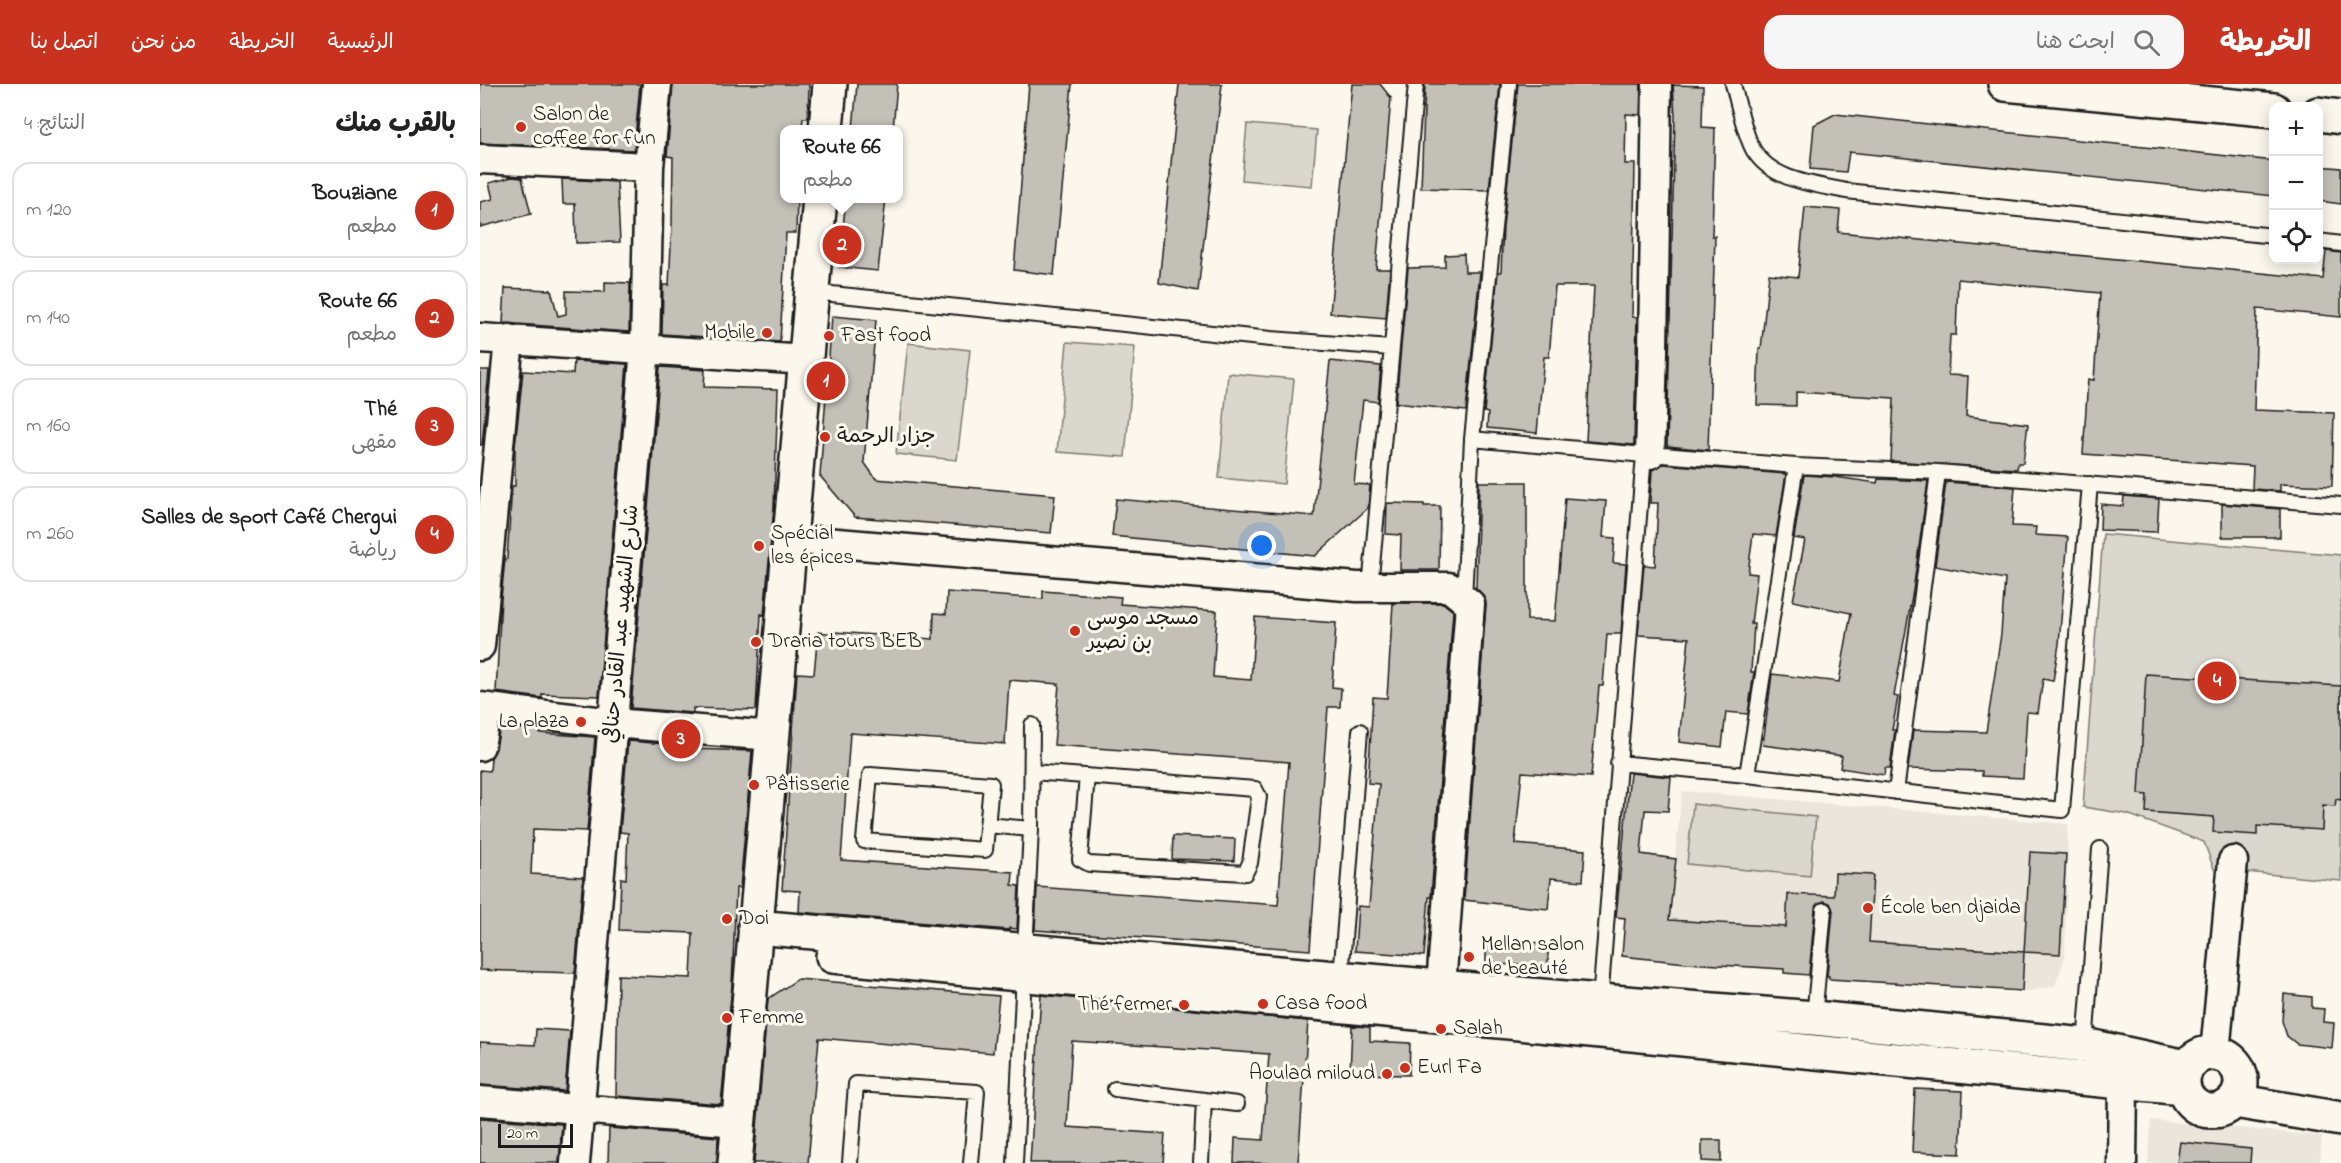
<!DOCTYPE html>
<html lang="ar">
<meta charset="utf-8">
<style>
:root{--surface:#fff;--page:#f6f6f6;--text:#222;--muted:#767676;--line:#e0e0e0;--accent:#c8321e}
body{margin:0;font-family:"Indie Flower","Playpen Sans Arabic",sans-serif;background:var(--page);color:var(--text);direction:rtl}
.controls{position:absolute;right:18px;top:18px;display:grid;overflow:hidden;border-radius:12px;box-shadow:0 3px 15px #0003}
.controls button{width:54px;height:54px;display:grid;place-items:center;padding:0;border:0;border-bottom:2px solid var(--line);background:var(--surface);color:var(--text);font:30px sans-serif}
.scale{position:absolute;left:18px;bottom:15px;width:75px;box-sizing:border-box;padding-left:6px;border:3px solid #1c1c1c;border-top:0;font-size:16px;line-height:21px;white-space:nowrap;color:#1c1c1c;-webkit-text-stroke:4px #fbf7ec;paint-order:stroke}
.you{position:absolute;left:782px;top:462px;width:21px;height:21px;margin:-15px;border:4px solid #fff;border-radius:50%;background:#1a73e8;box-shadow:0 0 0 9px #1a73e833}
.badge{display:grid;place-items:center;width:39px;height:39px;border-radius:50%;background:var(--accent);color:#fff;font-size:20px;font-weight:700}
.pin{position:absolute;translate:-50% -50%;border:3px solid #fff;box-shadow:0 2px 6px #0006}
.popup{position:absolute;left:300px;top:41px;width:123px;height:78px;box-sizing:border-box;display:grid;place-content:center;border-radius:12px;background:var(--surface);filter:drop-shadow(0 2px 4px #0005);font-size:20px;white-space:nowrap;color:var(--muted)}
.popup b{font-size:22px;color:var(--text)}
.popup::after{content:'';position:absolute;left:50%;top:100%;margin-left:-12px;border:12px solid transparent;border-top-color:var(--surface)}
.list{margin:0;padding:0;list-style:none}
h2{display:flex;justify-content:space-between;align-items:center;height:78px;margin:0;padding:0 24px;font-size:26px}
h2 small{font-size:20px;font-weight:400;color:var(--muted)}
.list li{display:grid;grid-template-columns:39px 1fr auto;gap:18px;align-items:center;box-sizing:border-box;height:96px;margin:0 12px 12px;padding:0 12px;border:2px solid var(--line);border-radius:18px}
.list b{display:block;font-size:22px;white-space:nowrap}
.list p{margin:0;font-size:20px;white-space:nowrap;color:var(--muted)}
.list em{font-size:20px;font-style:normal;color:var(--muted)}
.icon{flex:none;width:33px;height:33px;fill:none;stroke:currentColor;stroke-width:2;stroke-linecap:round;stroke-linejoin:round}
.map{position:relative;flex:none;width:1861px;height:1079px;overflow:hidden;direction:ltr}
header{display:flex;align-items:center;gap:36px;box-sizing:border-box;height:84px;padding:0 30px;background:var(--accent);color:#fff}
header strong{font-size:28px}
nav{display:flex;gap:33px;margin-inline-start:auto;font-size:21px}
.search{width:420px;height:54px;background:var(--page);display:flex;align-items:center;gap:15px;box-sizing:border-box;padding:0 21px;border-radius:18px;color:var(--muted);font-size:22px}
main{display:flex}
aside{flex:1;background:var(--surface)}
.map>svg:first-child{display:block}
.built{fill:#eae6dc}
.green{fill:#dad7ce;stroke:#7b7a75;stroke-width:1.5}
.building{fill:#c3c0b8;stroke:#1c1c1c;stroke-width:1.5}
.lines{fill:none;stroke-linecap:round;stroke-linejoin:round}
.service-casing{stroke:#1c1c1c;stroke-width:18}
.minor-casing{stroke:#1c1c1c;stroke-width:33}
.secondary-casing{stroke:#1c1c1c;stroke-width:38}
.service{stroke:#fbf7ec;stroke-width:14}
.minor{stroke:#fbf7ec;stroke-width:28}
.secondary{stroke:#fbf7ec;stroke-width:33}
.poi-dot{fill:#c8321e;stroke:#fbf7ec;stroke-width:2}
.labels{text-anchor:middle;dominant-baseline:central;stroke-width:6;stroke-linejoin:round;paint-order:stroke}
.poi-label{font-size:21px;fill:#1c1c1c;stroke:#fbf7ec;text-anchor:start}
.street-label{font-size:21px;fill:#1c1c1c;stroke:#fbf7ec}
</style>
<header>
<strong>الخريطة</strong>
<div class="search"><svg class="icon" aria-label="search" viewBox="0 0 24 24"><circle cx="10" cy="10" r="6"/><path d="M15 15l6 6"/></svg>ابحث هنا</div>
<nav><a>الرئيسية</a><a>الخريطة</a><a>من نحن</a><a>اتصل بنا</a></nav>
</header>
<main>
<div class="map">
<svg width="1861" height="1079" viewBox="0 0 1861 1079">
<rect width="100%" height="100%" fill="#fbf7ec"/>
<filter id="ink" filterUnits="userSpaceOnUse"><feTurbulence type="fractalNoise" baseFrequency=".0167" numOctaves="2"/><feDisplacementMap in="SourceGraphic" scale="12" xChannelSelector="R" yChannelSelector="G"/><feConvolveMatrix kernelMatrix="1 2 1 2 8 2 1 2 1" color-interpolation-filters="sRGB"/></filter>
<g filter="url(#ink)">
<path class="built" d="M1202 707 1588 740 1585 873 1575 902 1545 908 1184 876Z
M1671 1036 1842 1052 1840 1079H1668Z"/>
<path class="green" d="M767 40 837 46 832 102 762 96Z
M587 258 655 263 645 373 577 368Z
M428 259 490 266 477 376 416 370Z
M748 289 814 295 804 400 739 394Z
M1623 450 1861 471V797L1734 785 1724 758 1647 730 1603 723Z
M1213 720 1336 733 1330 792 1207 780Z"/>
<path class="building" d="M0 0H160L154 66 0 59Z
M193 0H329L328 34H323L322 45H305V114H317L316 149H306L300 258 182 250 183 201H189L192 141 193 73 187 72Z
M377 0H417L413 45H373Z
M549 0H592L574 191 534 186Z
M699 0H742L718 207 679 199Z
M872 0H900L911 14 896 185H910L906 234 850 229Z
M945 0H1020L1009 106 941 104Z
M1038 0H1161L1160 31 1146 30 1145 80H1155L1152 233H1157L1154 361 1106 357 1114 202H1075L1069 273H1064L1057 349 1007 344 1008 329 1004 328 1018 188H1021L1023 143Z
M1193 1 1223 2 1222 43 1235 44 1232 152H1235L1228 366 1187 362 1195 32Z
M1355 30 1794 77V112L1369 68 1366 88 1330 85 1334 41Z
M1839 82 1861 84V120L1839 117Z
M32 93 42 94 51 130 0 143V118L13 115 9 99Z
M82 95 137 98 140 158 96 159 95 120H83Z
M366 114H406L398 187 359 183Z
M1325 123 1360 126 1358 148 1843 195 1846 167 1861 169V233L1777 225 1774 326 1854 329 1852 402 1800 400V407L1772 405 1773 382 1603 370 1608 295 1614 296 1620 209 1478 195 1476 251H1470L1468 291 1488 292 1486 332 1548 340 1543 379H1538L1537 385 1411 377 1414 314 1316 308V322L1277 321 1279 265H1281L1289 190 1318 193Z
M984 170 985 188H1000L986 327 916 319 928 184 965 183V171Z
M125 198 150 199 149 248 23 239 25 204 71 206 78 232 86 230V207L125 208Z
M352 232 396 236 384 378 396 395 575 411 571 449 375 433 340 392Z
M94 277 147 280 119 612 62 610V614L16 608 21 515 25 475H27L32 402H35V363L43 287 93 290Z
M850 277 901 282 898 318 883 316 874 400 890 401 888 424 835 472 632 452 636 415 834 432Z
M180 283 225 286 224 303 298 305 294 423 284 531 281 530 276 626 213 624V629L151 624Z
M0 286H9L2 361H0Z
M1183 380 1306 390 1296 452 1273 450 1268 489 1277 490 1271 540H1274L1271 588H1274L1268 630 1246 628 1242 663 1199 658 1209 554 1158 551 1164 481 1175 482 1178 419H1170L1172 386Z
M1324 391 1355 393 1397 399 1398 395 1448 397 1433 507 1414 612 1418 613 1412 646H1415L1410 684H1405L1404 691 1360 684 1362 672 1283 661 1292 590 1359 598 1371 529 1313 517 1325 456 1314 454Z
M999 398H1047V536L1075 537 1085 414 1126 417 1123 453 1135 454 1133 479 1146 480 1141 550H1127L1123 602H1119L1111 693 1042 688 1035 760 1105 766 1103 797 1071 794 1068 825 984 816 1006 521 1005 513 996 504Z
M1466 398 1535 403 1532 442 1556 443 1555 451 1588 453 1579 560 1573 597 1563 595 1558 629 1547 628 1543 694 1502 692V687L1428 685 1433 646 1506 648 1521 550 1525 495 1455 482Z
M1644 412 1679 415 1677 448 1620 446 1621 420 1643 422Z
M907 419 944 420V422H960L959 486H920L921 451 906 450Z
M1742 420 1800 425V453H1742Z
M563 507 641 513 640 520 737 527 733 593 771 596 775 533 856 539 852 603 861 604 860 623H848L830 866 555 846 557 803 798 821 809 678 574 661 579 600 529 596 525 660 370 649 361 776 533 788 532 801 539 802 537 845 529 844V846L319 828 320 807 302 806 317 589 334 590 338 548 355 550V548L453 555 454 529 466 530 467 508 563 515Z
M913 519H963L973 527 951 813H949L944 872 875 867 878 822 889 823 899 700 888 699 893 613 907 614Z
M1666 590 1861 602V716L1856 715 1855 722 1843 721 1842 746 1777 742V751L1733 748 1734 733 1666 728 1667 711 1659 710Z
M20 642 61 647 60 649 115 653 107 747 53 745 51 790 103 793 95 889 0 886V686L10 687 11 674 16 665Z
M148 657 211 662V665L272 667 260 804H256L252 901 241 1020 136 1012 138 891 211 894 213 849 139 846 141 794 146 795 148 749 140 748Z
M1150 689 1191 693 1188 727 1165 726 1161 770 1196 775 1189 836 1306 843 1308 810 1354 812 1355 789 1393 791 1389 858 1544 868 1542 907 1349 895V892H1347L1353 826 1350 819 1344 817 1337 820 1335 825 1329 891 1304 889V885L1206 879 1142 872 1145 834 1136 833Z
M693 752 755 755 754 777 692 775Z
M1550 768 1586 770 1580 870 1544 868Z
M1006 857 1068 859V882L1006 880Z
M318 895 519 912 513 969 339 954 328 1079H274L288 915Z
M1804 910 1832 913V924L1844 925 1843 938 1854 939 1852 964 1817 960 1807 952 1802 937Z
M561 911 828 937 818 1079H754L755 1054 783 1056 789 970 592 957 587 1043 685 1050 683 1079H550Z
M872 942 890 943V957L930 959 929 991 870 990Z
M56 945 90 947 85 1007 0 1001V958L55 961Z
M1435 1005 1483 1007 1480 1070 1432 1068Z
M0 1034 82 1040 79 1079H0Z
M129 1044 238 1053 237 1079H128Z
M1222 1056H1241V1078L1222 1077Z
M1700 1058 1771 1065 1770 1079H1697Z"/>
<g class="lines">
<defs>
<path id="service" d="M1253 0C1257 16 1266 55 1274 67 1293 97 1334 100 1366 107L1794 152
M1838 157 1861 160
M332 208 791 255 911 264
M992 355 1029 0
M1316 382 1267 691 1582 726 1610 400
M890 504 936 0
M984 515 992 355 1164 371 1170 370 1316 382 1458 388 1861 421
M1138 679 1267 691
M552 688 775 705 779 713 770 779 765 789 609 780 600 775 607 692
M390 691 511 700 505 766 384 757Z
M1416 708 1458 388
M507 741 551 745
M545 867 551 745 552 641
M861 894 880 647
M1120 917 1164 371
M1334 934 1344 826
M1605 961 1620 765
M635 1005 757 1020
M370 1079 376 1000 497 1008 491 1079
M535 1079 544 889
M721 1079 724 1016"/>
<path id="minor" d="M0 75 169 83
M0 254 326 276
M1170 370 1173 267 1177 0
M310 455 877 503H969L990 520 961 902
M0 562 29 255
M0 623 133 639 292 652
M0 662 7 624
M1735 969 1753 777
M0 1017 258 1038
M95 1079 165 265 169 83 177 0
M1642 1079 1643 998"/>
<path id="secondary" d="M1525 0 1794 26
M1838 30 1861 33
M346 45 350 0
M275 843 1120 917 1334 934 1605 961 1706 983
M353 872 1703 1004
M1703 998a29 29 0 1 1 58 0a29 29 0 1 1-58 0Z
M1755 1017 1861 1035
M255 1079 340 114"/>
</defs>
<use href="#service" class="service-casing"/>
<use href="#minor" class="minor-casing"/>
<use href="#secondary" class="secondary-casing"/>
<use href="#service" class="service"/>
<use href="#minor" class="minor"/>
<use href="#secondary" class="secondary"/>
</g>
</g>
<g class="poi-dot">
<circle cx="41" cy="43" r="6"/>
<circle cx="287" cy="249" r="6"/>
<circle cx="349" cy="252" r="6"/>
<circle cx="345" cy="353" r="6"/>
<circle cx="279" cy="462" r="6"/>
<circle cx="595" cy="547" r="6"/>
<circle cx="276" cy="558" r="6"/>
<circle cx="101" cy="638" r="6"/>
<circle cx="274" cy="701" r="6"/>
<circle cx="1388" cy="824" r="6"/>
<circle cx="247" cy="835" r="6"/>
<circle cx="989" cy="873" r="6"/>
<circle cx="783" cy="920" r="6"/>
<circle cx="704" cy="921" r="6"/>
<circle cx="247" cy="934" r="6"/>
<circle cx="961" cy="945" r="6"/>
<circle cx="925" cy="984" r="6"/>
<circle cx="907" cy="990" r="6"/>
</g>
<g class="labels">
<g class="poi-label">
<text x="53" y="31">Salon de<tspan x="53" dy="24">coffee for fun</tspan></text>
<text x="275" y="249" text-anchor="end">Mobile</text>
<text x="361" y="252">Fast food</text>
<text x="357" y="353">جزار الرحمة</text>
<text x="291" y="450">Spécial<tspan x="291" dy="24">les épices</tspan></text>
<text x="607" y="535">مسجد موسى<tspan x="607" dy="24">بن نصير</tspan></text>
<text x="288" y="558">Draria tours BEB</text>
<text x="89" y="638" text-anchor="end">La plaza</text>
<text x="286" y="701">Pâtisserie</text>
<text x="1400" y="824">École ben djaida</text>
<text x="259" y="835">Doi</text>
<text x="1001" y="861">Mellan salon<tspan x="1001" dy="24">de beauté</tspan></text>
<text x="795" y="920">Casa food</text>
<text x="692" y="921" text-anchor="end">Thé fermer</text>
<text x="259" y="934">Femme</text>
<text x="973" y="945">Salah</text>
<text x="937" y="984">Eurl Fa</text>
<text x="895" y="990" text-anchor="end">Aoulad miloud</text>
</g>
<g class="street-label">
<text transform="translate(142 540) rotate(-85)">شارع الشهيد عبد القادر حنافي</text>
</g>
</g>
</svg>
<div class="controls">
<button>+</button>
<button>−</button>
<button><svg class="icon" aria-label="locate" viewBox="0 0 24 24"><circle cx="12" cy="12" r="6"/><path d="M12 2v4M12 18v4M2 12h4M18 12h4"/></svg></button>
</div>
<div class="scale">20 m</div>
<div class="you"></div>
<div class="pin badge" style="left:346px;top:297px">1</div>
<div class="pin badge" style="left:362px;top:161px">2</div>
<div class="popup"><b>Route 66</b>مطعم</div>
<div class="pin badge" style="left:201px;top:655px">3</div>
<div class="pin badge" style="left:1737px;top:597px">4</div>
</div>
<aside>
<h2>بالقرب منك<small>النتائج: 4</small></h2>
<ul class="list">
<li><span class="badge">1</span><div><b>Bouziane</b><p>مطعم</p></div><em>120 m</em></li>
<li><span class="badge">2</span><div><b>Route 66</b><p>مطعم</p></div><em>140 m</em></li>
<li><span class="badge">3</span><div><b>Thé</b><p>مقهى</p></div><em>160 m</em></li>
<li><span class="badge">4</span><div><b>Salles de sport Café Chergui</b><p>رياضة</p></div><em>260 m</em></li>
</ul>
</aside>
</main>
